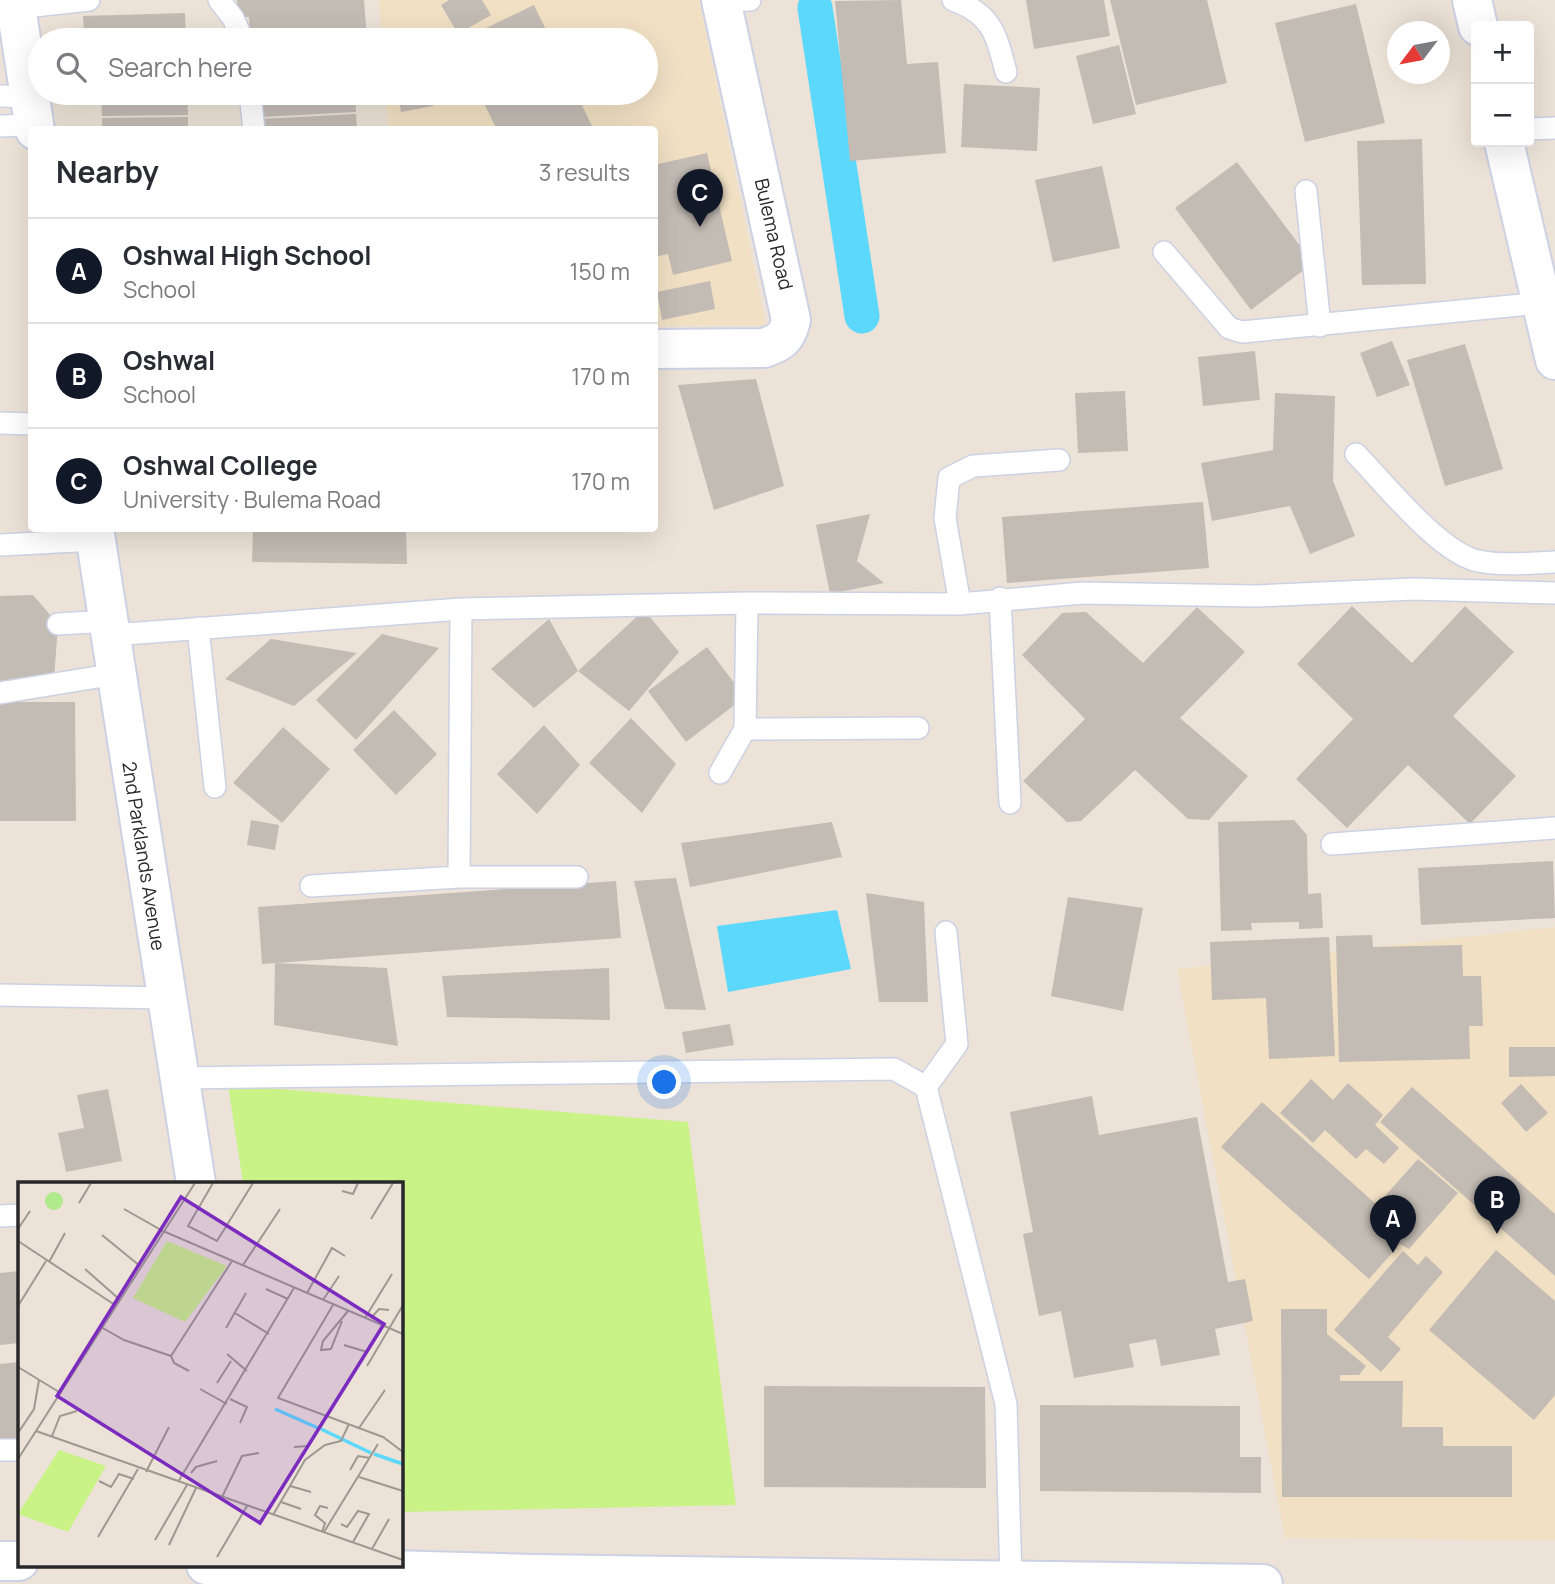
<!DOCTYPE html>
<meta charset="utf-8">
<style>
:root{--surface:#fff;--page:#f7f7f7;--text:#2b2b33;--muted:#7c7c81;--line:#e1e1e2;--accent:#111827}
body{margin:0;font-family:Manrope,sans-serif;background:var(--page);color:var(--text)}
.controls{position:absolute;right:21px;top:21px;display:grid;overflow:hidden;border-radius:7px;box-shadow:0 7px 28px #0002}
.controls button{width:63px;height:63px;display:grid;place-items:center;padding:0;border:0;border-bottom:2px solid var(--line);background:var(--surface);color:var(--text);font:35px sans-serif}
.compass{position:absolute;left:1387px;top:21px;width:63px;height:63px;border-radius:50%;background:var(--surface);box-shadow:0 7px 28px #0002;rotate:238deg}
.you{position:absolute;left:665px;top:1083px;width:24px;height:24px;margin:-18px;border:5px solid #fff;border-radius:50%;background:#1a73e8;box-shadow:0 0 0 10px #1a73e833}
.badge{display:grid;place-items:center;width:46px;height:46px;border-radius:50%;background:var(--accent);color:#fff;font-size:23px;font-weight:700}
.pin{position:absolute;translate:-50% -58px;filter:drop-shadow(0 2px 4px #0008)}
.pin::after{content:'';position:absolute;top:37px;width:24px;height:21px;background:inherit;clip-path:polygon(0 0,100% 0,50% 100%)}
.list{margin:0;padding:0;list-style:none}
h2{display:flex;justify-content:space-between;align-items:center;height:91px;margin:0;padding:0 28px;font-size:30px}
h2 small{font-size:23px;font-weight:400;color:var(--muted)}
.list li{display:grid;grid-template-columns:46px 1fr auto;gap:21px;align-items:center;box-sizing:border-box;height:105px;padding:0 28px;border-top:2px solid var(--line)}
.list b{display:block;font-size:26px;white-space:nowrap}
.list p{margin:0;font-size:23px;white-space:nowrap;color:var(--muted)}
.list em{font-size:23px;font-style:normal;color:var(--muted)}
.icon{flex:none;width:38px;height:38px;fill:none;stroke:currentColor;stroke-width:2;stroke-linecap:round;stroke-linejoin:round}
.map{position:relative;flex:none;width:1555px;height:1584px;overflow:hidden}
.search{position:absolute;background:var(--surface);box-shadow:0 7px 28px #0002;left:28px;top:28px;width:630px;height:77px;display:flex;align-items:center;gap:18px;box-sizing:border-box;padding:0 24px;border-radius:38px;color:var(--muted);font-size:26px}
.panel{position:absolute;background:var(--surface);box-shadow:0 7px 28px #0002;left:28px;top:126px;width:630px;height:406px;border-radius:7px}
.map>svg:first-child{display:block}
.education{fill:#f1e0c4}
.pitch{fill:#c9f386}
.water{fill:#5cd8fc}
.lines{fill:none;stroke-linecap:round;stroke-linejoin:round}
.canal{stroke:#5cd8fc;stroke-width:35}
.building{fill:#c3bcb4}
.lane-casing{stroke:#ccd1e3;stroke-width:24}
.street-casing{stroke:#ccd1e3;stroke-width:42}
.lane{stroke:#fff;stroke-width:21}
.street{stroke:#fff;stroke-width:38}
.labels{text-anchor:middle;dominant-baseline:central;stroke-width:5;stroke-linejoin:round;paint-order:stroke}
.street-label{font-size:19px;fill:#282828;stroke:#fff}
.inset-river{fill:none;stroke:#5cd8fc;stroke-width:3.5}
.inset-road{fill:none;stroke:#9e9891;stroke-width:2}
.view{fill:#7b2cbf;fill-opacity:0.15;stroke:#7b2cbf;stroke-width:3.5}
.inset-edge{fill:none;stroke:#282828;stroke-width:3.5}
</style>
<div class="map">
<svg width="1555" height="1584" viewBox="0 0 1555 1584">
<rect width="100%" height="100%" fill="#ece2d7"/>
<path class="education" d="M379 0H699L766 325 655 326 654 130 388 129 385 93H646V40H382Z
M1555 927V1540L1285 1538 1177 969Z"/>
<path class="pitch" d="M228 1085 688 1122 736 1505 401 1512V1183H243Z"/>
<path class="water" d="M837 910 851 969 728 992 717 926Z"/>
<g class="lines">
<path class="canal" d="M815 8 862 316"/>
</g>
<path class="building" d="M237 0H364L367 40H250L249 17H238Z
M449 0H482L491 15 458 34 441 5Z
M901 0 907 64 938 62 946 153 850 161 835 1Z
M1026 0H1104L1110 36 1034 49Z
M1110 0H1207L1227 83 1136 105Z
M1356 4 1385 123 1305 142 1275 23Z
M534 5 551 40H461Z
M185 13 186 40H93V36L84 35 83 16Z
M1119 45 1136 114 1093 124 1076 56Z
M964 84 1040 88 1037 151 961 147Z
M101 93H187L188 115 102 116Z
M260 93H355L356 112 261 117Z
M398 93H430L433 106 401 112Z
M479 93H576L594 130H497Z
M356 114 357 130H262L261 119Z
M188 117V130H102V118Z
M1422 139 1426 284 1362 285 1357 141Z
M707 153 732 261 673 275 668 254 654 257V165Z
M1237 162 1313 263 1251 310 1175 208Z
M1102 166 1120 248 1053 262 1035 180Z
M710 281 715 309 662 320 657 292Z
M1392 341 1410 385 1377 397 1360 353Z
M1465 344 1503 469 1445 486 1407 360Z
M1255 351 1260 400 1203 406 1198 357Z
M756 379 784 486 714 510 678 385Z
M1125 391 1128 451 1078 453 1075 393Z
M1275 393 1335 396 1333 481 1355 536 1310 554 1290 506 1212 521 1201 463 1273 450Z
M1203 502 1209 568 1007 583 1002 517Z
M870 514 857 561 884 583 830 594 816 525Z
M253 528H406L407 564 252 562Z
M33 595 58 624 54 680 0 689V596Z
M1352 606 1412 663 1465 606 1514 652 1453 716 1516 776 1470 824 1408 765 1347 828 1296 779 1353 719 1297 664Z
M1197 607 1245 652 1180 718 1248 776 1209 820 1188 819 1135 770 1081 821 1067 822 1023 781 1085 719 1022 655 1062 613 1086 612 1143 663Z
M644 610 679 652 629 711 578 671Z
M549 619 578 671 534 708 491 669Z
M382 634 439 648 356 740 316 700Z
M271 639 357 653 294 706 225 679Z
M707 647 745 697 686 742 648 691Z
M0 702H75L76 821H0Z
M394 710 437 754 396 795 353 750Z
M631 718 676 764 642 813 589 763Z
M544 725 580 765 537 814 497 774Z
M283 727 330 769 282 823 233 783Z
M251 820 279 825 275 850 247 845Z
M1294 820 1307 835 1308 894 1321 893 1323 928 1299 929V922L1251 923 1252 930 1221 931 1218 822Z
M832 822 842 857 690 887 681 843Z
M1553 861 1555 918 1421 925 1418 868Z
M676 878 706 1010 665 1009 634 881Z
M616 881 621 938 262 964 258 907Z
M866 893 924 902 928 1002H879Z
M1068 897 1143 908 1123 1011 1051 996Z
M1372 935 1373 947 1462 945 1463 976H1481L1483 1026H1469L1470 1059 1339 1062 1336 936Z
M1329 937 1335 1056 1269 1059 1266 998 1212 1000 1210 942Z
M275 963 387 968 398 1046 274 1025Z
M609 968 610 1020 447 1017 442 976Z
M730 1024 734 1045 686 1053 682 1032Z
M1509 1047H1555V1076L1509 1077Z
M1311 1079 1333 1100 1348 1083 1383 1115 1375 1125 1399 1148 1384 1164 1366 1149 1356 1159 1325 1130 1313 1143 1280 1113Z
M1521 1084 1548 1113 1526 1132 1501 1103Z
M1412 1087 1555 1214V1276L1380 1122Z
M108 1089 122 1161 66 1172 58 1133 84 1128 77 1095Z
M1092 1096 1099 1135 1197 1117 1228 1282 1245 1279 1253 1321 1215 1329 1220 1355 1161 1366 1156 1339 1129 1344 1134 1367 1074 1378 1061 1311 1039 1316 1023 1234 1033 1232 1010 1112Z
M1262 1102 1377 1205 1418 1159 1458 1193 1409 1249 1400 1244 1369 1279 1221 1147Z
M1496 1250 1555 1301V1395L1534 1420 1429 1330Z
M1403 1251 1418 1265 1426 1256 1443 1272 1388 1337 1401 1349 1381 1372 1334 1330Z
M19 1271V1343L0 1345V1273Z
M1281 1309H1327V1334L1366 1366 1359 1375H1340V1381H1403L1402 1427H1443V1446H1512V1497H1282Z
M19 1362V1438L0 1439V1364Z
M764 1386 985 1387 986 1488 764 1487Z
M1040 1405 1240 1406V1457H1261V1493L1040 1491Z"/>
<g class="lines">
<defs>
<path id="lane" d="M219 0 233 18 243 40
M953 0C992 14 996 34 1006 72
M722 2 750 0
M16 8 89 0
M250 93 254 130
M0 96 31 97
M0 126 34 125
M1529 129 1555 128
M1306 191 1320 326
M1164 252 1229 328 1242 332 1542 303
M0 423 32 424
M1356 454C1385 484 1440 553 1478 561 1503 566 1530 563 1555 562
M0 545 96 540
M1000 598 1010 803
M960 604 945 518 949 478 973 466 1059 460
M58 624 110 621
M198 628 215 787
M112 635 461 609 747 603 960 604 1082 593 1256 596 1413 589 1555 593
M0 693 116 674
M745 729 918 728
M720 773 745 729 747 603
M1332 844 1555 828
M459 877 461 609
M311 886 459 877H577
M0 995 166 998
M180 1078 894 1069 926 1087 1006 1404 1011 1579
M926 1087 957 1044 946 932
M0 1216 19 1215
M0 1450H19"/>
<path id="street" d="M15 0 35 130
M1472 0 1478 26
M1504 142 1555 360
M654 349 764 348C781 342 787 338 791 320L721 0
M94 528 196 1183
M0 1561H19
M206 1565 533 1574 1263 1584"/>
</defs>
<use href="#lane" class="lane-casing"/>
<use href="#street" class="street-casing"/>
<use href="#lane" class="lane"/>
<use href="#street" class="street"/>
</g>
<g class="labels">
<g class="street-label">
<text transform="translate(774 234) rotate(77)">Bulema Road</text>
<text transform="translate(144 856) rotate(81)">2nd Parklands Avenue</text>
</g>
</g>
<g transform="translate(18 1182)">
<rect width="385" height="385" fill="#ece2d7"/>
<path d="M27 19a9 9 0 1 1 18 0a9 9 0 1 1-18 0Z" fill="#b0ea8c"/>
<path d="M149 59 209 84 167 140 115 116ZM41 268 88 284 50 350 0 332Z" fill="#c9f386"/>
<path class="inset-river" d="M257 227 300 246M303 247 353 271M356 272 385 282"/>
<path class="inset-road" d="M195 1 170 44 199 59 235 1M324 9 335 12 340 1M61 21 73 1M106 27 145 49 385 152M353 37 375 1M0 47 12 29M84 53 122 84M0 59 97 123M31 80 47 51M225 83 262 27M67 87 101 117M248 107 270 117M289 111 314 66 327 74M305 118 321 94M315 123 260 216 365 255 385 270M0 124 28 79M217 131 251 152M347 136 374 92M353 136 361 127 371 128M324 139 313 167 303 168 305 159 330 129M83 145 106 158 153 174 214 79M208 146 228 111M326 163 349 170 364 144M209 172 229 189M153 174 156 181 171 189M349 184 385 123M0 185 41 210M199 201 213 179M182 207 209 222M212 217 229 225 222 241M341 246 367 208M18 249 385 378M0 251 16 227 21 198M34 254 42 234 59 229M276 265 290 264 308 234M0 277 177 1M332 288 340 274 352 276M128 290 151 245M173 291 178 285 199 279M341 295 385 309M81 299 93 305 101 292 116 297M160 300 276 106M272 304 293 310M204 315 224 274 241 271M263 320 283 327M255 333 287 278 307 263 323 259 331 242M323 342 329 345 340 329 351 332 335 360M304 350 307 341 297 333 302 324 310 326M306 350 360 262M80 355 120 287M137 358 169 303M151 363 178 306M354 367 371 337M199 375 229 324"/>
<path class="view" d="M163 15 366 142 242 341 39 214Z"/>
<rect width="385" height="385" class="inset-edge"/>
</g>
</svg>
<div class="controls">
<button>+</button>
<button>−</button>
</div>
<svg class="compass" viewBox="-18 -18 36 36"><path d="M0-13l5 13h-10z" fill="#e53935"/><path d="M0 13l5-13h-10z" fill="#7c7c81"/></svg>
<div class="you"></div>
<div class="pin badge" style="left:1393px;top:1253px">A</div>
<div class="pin badge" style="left:1497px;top:1234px">B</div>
<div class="pin badge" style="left:700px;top:227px">C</div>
<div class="search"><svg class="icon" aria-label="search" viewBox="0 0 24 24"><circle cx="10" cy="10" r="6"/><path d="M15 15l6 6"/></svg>Search here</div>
<section class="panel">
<h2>Nearby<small>3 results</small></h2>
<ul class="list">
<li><span class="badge">A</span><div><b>Oshwal High School</b><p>School</p></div><em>150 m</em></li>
<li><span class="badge">B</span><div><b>Oshwal</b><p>School</p></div><em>170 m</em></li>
<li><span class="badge">C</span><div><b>Oshwal College</b><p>University · Bulema Road</p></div><em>170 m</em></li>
</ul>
</section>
</div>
